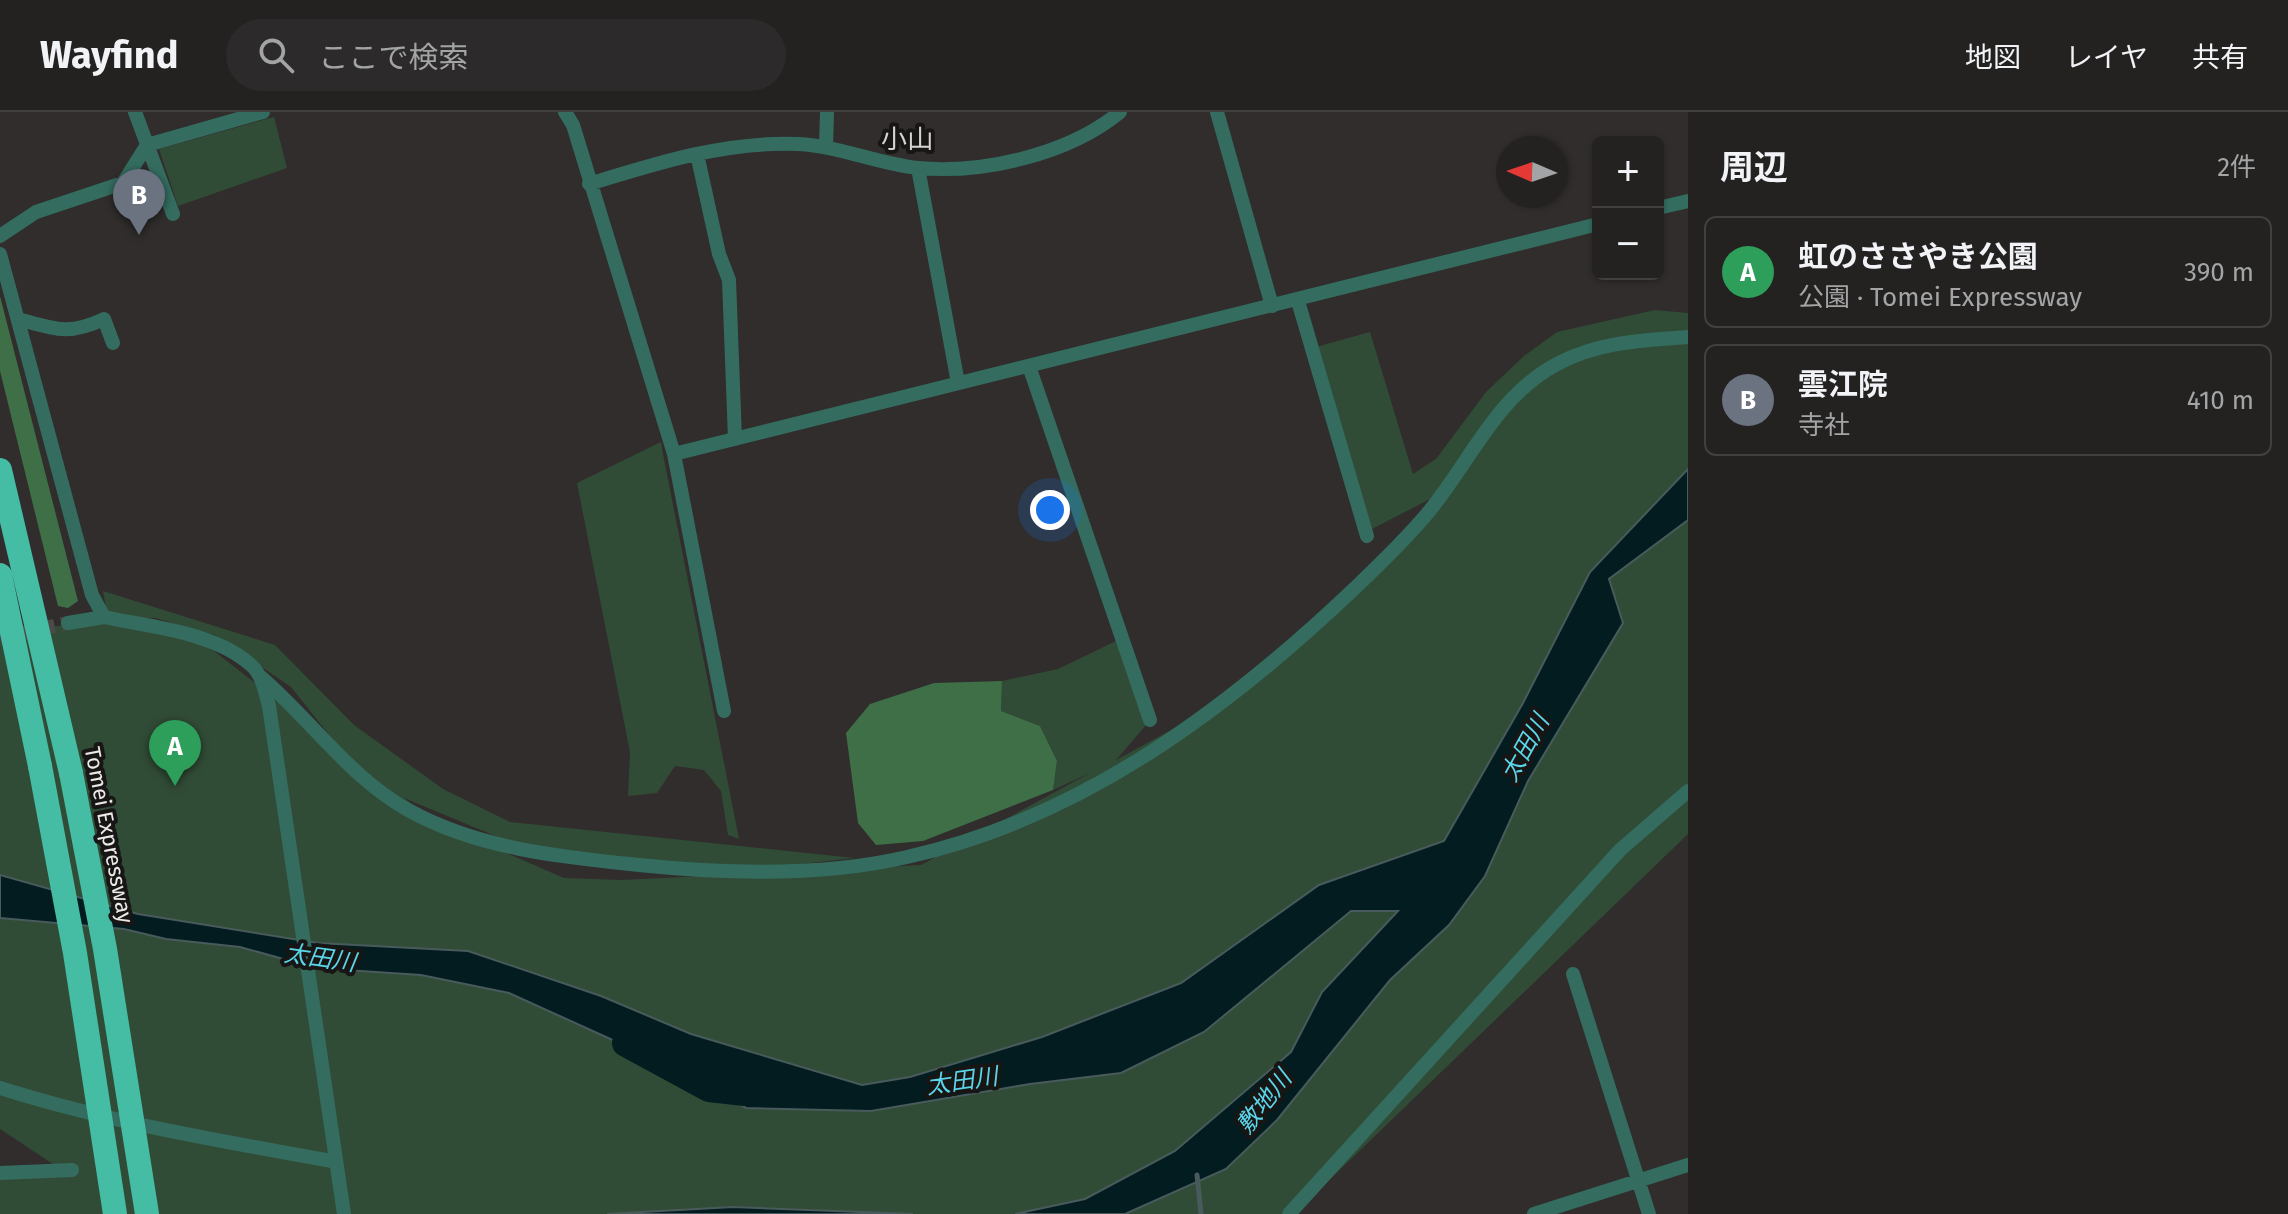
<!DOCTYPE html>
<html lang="ja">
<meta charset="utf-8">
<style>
:root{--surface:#242221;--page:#2c2a2a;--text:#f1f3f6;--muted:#a3a4a5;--line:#413f3f;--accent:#70c1f4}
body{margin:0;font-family:"Fira Sans","Noto Sans JP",sans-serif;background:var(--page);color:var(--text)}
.controls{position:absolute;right:24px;top:24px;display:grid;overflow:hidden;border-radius:12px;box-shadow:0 2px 6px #0004}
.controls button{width:72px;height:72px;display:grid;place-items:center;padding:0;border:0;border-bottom:2px solid var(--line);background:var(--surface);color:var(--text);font:40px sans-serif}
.compass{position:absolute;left:1496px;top:24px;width:72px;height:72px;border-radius:50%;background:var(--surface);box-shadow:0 2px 6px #0004;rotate:272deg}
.you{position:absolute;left:1050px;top:398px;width:28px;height:28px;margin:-20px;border:6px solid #fff;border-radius:50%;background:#1a73e8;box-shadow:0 0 0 12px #1a73e833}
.badge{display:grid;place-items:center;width:52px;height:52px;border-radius:50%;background:var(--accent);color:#fff;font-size:26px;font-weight:700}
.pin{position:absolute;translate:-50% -66px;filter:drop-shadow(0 2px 4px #0008)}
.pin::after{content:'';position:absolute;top:42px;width:28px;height:24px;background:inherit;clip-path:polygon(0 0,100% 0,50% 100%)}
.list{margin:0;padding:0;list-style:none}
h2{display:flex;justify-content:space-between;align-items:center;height:104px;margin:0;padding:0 32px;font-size:34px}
h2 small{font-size:26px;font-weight:400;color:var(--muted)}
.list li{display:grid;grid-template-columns:52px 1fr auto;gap:24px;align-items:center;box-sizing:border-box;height:112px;margin:0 16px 16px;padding:0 16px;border:2px solid var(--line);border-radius:12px}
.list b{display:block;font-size:30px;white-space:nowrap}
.list p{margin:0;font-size:26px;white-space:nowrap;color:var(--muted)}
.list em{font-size:26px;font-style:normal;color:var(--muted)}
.icon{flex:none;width:44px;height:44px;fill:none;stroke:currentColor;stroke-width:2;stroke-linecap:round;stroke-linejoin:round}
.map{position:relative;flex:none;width:1688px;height:1102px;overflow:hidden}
header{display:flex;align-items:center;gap:48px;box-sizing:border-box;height:112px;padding:0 40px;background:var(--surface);border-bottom:2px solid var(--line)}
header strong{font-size:38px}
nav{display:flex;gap:44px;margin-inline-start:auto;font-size:28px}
.search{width:560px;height:72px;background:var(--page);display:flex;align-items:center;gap:20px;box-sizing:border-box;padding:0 28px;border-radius:44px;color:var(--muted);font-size:30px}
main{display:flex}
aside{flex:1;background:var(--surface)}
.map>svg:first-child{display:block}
.green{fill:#314c36;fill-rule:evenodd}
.forest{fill:#3e6f47}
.water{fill:#031c20;stroke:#495a5c;stroke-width:2}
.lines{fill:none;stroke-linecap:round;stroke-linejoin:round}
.stream{stroke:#495a5c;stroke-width:5}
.river{stroke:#031c20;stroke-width:28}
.minor-tunnel{stroke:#4c4948;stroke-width:14;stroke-dasharray:14 7;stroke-linecap:butt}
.minor{stroke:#346d60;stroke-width:14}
.motorway{stroke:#44bda4;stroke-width:24}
.motorway-bridge{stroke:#44bda4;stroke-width:24}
.labels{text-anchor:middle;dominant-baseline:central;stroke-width:8;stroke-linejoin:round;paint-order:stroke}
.street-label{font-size:22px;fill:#eceae9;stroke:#171615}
.water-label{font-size:24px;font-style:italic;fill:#5ad5ea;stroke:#171615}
.quarter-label{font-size:26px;fill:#d6d2d0;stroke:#171615}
</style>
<header>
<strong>Wayfind</strong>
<div class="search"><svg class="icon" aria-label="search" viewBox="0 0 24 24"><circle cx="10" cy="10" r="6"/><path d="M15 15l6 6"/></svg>ここで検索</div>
<nav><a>地図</a><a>レイヤ</a><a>共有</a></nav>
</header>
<main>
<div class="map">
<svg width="1688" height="1102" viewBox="0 0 1688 1102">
<rect width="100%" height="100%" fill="#302d2c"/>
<path class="green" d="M274 5 287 56 178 94 159 37Z
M1655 198 1688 201V722L1294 1102H0V1061L62 1058 0 1017V526L96 506 196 525 342 639 291 575 215 523 155 506H108L103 479 275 533 354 613 443 677 510 710 854 746 750 758 529 738 404 686 437 711 564 766 622 768 921 753 1090 661 1053 678 1057 649 1040 614 1001 599 1002 569 1058 557 1116 529 1146 613 1116 648 1232 585 1404 426 1434 385 1370 418 1316 235 1370 220 1413 362 1436 347 1486 280 1524 244 1557 220ZM1537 265 1482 322 1511 277Z
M661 330 663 342 739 727 728 723 721 679 704 658 675 654 657 681 628 684 630 640 577 371Z"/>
<path class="forest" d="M0 184 78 489 68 496 58 494 0 259Z
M1002 569 1001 599 1040 614 1057 649 1053 678 923 729 876 733 858 711 846 621 870 592 934 571Z"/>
<path class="water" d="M1688 357V408L1609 467 1623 511 1528 669 1485 764 1449 813 1390 868 1277 1008 1226 1057 1125 1102H1015L1085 1087 1175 1039 1291 940 1322 880 1398 799H1351L1204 920 1121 961 1030 972 871 999 746 996 659 949 509 881 421 863 316 856 240 835 166 827 124 817 0 806V763L138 802 318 831 468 839 601 884 691 922 862 973 910 965 1042 925 1181 871 1319 773 1444 729 1523 591 1590 460Z
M733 1095 913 1102H607Z"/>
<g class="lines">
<path class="stream" d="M1197 1063 1201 1102"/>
<path class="river" d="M626 931 709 976 745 980"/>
<path class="minor-tunnel" d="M0 526 68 511"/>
<path class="minor" d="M135 0 173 102
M565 0 573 13 674 342 724 599
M1217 0 1272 194
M826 35 827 0
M697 42 719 142 729 168 735 327
M918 56 958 271
M589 72C657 51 726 29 798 32 840 34 878 52 918 56 984 62 1069 42 1120 0
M1658 96 1688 89
M0 124 36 100 123 71 147 33 263 0
M0 142 92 483 104 505C150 515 216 520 252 554 263 564 265 581 269 594L344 1102
M1298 189 1367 424
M18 207C54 217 68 224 104 207L113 231
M1029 254 1150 608
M674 342 1598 112
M68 511 104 505
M261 565C311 608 352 668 410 699 479 737 562 745 639 753 726 762 821 765 907 745 1082 706 1228 597 1356 475 1380 452 1405 428 1426 403 1470 351 1495 285 1557 252 1598 230 1643 228 1688 225
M1573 862 1649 1102
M0 976C110 1011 223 1029 336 1050
M0 1061 72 1058
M1289 1102 1620 738 1688 679
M1534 1102 1688 1053"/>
<path class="motorway" d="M0 358 71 661
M0 463 40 654"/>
<path class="motorway-bridge" d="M40 654 75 841 115 1102
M71 661 105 837 147 1102"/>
</g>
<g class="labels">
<g class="street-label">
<text transform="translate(109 723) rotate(79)">Tomei Expressway</text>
</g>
<g class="water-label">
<text transform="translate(1525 636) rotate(-61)">太田川</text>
<text transform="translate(320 846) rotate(8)">太田川</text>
<text transform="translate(962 969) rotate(-8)">太田川</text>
<text transform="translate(1264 990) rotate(-52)">敷地川</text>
</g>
<g class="quarter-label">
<text x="907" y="27">小山</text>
</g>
</g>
</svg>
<div class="controls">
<button>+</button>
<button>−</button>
</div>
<svg class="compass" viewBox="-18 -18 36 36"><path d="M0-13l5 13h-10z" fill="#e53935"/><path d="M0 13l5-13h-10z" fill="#a3a4a5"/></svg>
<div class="you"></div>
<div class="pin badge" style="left:175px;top:674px;background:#2e9e5b">A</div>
<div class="pin badge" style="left:139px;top:123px;background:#6b7280">B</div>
</div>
<aside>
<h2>周辺<small>2件</small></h2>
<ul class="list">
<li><span class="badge" style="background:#2e9e5b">A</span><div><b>虹のささやき公園</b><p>公園 · Tomei Expressway</p></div><em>390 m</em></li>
<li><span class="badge" style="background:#6b7280">B</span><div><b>雲江院</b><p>寺社</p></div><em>410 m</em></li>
</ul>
</aside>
</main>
